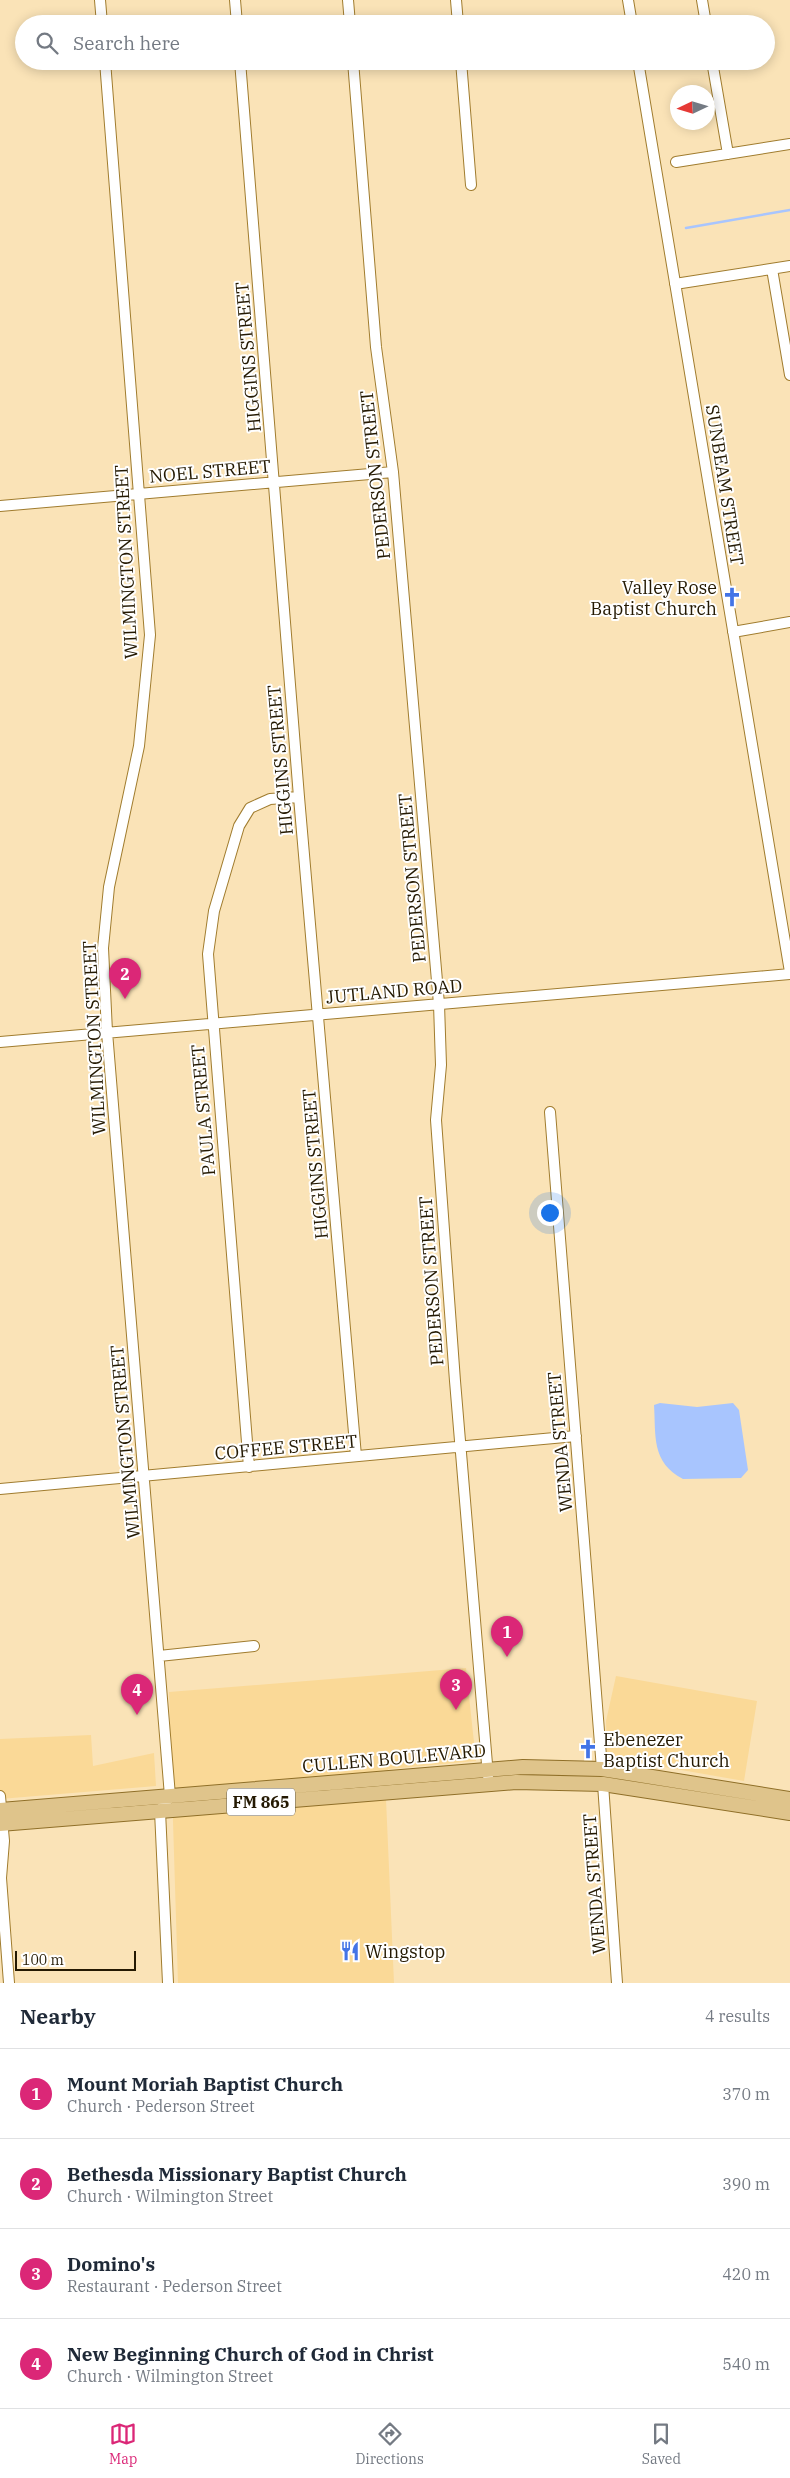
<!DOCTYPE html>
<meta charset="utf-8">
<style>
:root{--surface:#fff;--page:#f2f2f3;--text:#1f2937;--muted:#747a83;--line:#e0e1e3;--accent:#db2777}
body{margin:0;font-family:"IBM Plex Serif",serif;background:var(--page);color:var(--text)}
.compass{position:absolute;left:670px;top:85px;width:45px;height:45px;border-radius:50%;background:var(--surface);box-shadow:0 2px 12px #0003;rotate:266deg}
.scale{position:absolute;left:15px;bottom:12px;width:121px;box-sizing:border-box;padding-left:5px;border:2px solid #241902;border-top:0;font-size:14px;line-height:18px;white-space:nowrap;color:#241902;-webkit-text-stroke:4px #fff;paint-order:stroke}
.you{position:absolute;left:549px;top:1212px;width:18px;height:18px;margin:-12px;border:4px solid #fff;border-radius:50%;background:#1a73e8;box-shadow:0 0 0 8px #1a73e833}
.badge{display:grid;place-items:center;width:32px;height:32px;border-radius:50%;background:var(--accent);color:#fff;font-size:16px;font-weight:700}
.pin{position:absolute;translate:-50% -41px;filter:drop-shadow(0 1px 2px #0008)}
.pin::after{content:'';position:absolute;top:26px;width:18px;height:15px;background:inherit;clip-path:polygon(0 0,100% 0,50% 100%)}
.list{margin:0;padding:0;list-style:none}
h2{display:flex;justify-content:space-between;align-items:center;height:65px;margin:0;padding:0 20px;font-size:21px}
h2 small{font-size:16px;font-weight:400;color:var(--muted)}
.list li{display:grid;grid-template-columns:32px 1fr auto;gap:15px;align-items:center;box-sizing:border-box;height:90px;padding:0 20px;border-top:1px solid var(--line)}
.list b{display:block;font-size:19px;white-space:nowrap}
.list p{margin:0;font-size:16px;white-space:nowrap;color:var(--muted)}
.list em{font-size:16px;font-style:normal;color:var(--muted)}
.icon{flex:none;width:28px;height:28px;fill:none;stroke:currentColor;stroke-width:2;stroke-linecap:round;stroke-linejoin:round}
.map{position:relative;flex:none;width:790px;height:1983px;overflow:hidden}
.search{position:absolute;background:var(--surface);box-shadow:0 2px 12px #0003;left:15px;right:15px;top:15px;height:55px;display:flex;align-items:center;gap:12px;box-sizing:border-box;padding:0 18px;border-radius:28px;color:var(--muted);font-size:19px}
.sheet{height:425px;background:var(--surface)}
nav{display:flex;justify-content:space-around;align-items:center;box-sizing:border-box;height:70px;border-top:1px solid var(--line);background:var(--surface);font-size:14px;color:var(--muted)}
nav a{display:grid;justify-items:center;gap:2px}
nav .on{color:var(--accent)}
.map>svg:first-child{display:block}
.built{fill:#fad997}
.water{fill:#a8c5fe}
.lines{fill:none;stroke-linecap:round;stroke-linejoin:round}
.stream{stroke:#a8c5fe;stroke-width:2.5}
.minor-casing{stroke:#a07c2e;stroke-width:12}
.major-casing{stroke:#8f6f28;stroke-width:16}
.minor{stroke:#fff;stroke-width:10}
.major{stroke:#dfc48b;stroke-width:14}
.labels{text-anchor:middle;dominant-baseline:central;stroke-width:4;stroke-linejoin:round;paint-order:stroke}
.shield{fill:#fff;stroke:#665e4e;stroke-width:1}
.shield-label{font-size:16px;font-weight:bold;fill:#241902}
.street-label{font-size:18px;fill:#241902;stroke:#fff}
.poi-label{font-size:18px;fill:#241902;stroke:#fff;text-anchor:start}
</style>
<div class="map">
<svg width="790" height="1983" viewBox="0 0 790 1983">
<rect width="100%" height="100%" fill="#fae3b7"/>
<path class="built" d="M466 1668 476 1761 388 1769 386 1799 394 1983H178L169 1692Z
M616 1676 757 1701 744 1781 607 1757 606 1721Z
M91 1735 93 1766 154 1753 156 1786 0 1799V1739Z"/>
<path class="water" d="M660 1403 697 1407 733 1403 739 1410 748 1470 741 1478 683 1479C651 1462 656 1436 654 1405Z"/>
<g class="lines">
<path class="stream" d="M686 228 790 210"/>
<defs>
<path id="minor" d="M100 0 102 24
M235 0 237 24
M348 0 350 24
M456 0 458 24
M628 0 632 24
M702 0 706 24
M105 61 150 635 139 746 109 887 103 948 107 1032 170 1796 160 1811 168 1983
M240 61 299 797 356 1456
M353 61 376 347 393 472 439 1004 441 1065 436 1120 455 1381 488 1776
M461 61 471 185
M638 61 790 972
M712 61 728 154
M676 162 790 144
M772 269 790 375
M675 284 790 266
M0 506 393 472
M733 632 790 622
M0 1042 790 974
M550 1112 602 1769
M249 1467 208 954 214 911 239 826 250 808 270 799 299 797
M0 1489 576 1436
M159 1656 254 1646
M603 1784 617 1983
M0 1796 4 1841 1 1878 9 1983"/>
<path id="major" d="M0 1810 523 1767 602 1769 790 1799
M0 1824 516 1782 603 1784 790 1813"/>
</defs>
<use href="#minor" class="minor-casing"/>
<use href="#major" class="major-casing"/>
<use href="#minor" class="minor"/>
<use href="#major" class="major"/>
</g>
<defs>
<symbol id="church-bare" viewBox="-9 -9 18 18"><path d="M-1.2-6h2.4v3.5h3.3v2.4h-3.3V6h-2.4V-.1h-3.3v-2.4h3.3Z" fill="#4374e6" stroke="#fff" stroke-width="2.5" paint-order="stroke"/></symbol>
<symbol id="restaurant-bare" viewBox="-9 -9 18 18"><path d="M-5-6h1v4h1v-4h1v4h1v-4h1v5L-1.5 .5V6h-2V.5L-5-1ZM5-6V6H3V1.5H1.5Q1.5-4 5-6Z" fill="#4374e6" stroke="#fff" stroke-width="2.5" paint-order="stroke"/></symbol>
</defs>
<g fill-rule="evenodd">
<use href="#church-bare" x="718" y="583" width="28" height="28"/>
<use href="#church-bare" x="574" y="1735" width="28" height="28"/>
<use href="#restaurant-bare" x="336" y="1937" width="28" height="28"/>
</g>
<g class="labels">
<rect class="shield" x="227" y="1788.5" width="68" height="27" rx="4"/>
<g class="shield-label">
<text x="261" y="1802">FM 865</text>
</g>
<g class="street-label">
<text transform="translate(248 357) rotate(-95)">HIGGINS STREET</text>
<text transform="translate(210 471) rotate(-5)">NOEL STREET</text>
<text transform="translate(375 475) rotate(-96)">PEDERSON STREET</text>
<text transform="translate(725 485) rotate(81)">SUNBEAM STREET</text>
<text transform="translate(126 562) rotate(-93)">WILMINGTON STREET</text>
<text transform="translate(280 760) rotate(-95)">HIGGINS STREET</text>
<text transform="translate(412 878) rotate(-95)">PEDERSON STREET</text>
<text transform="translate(394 991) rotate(-5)">JUTLAND ROAD</text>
<text transform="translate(94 1038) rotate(-93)">WILMINGTON STREET</text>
<text transform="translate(203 1110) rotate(-95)">PAULA STREET</text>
<text transform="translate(315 1164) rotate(-95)">HIGGINS STREET</text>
<text transform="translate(431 1281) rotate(-94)">PEDERSON STREET</text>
<text transform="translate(125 1442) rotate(-95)">WILMINGTON STREET</text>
<text transform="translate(560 1442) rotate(-95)">WENDA STREET</text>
<text transform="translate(286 1447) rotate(-5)">COFFEE STREET</text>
<text transform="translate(394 1758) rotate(-5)">CULLEN BOULEVARD</text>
<text transform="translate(594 1884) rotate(-94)">WENDA STREET</text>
</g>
<g class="poi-label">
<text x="717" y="587" text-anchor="end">Valley Rose<tspan x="717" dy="21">Baptist Church</tspan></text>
<text x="603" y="1739">Ebenezer<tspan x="603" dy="21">Baptist Church</tspan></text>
<text x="365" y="1951">Wingstop</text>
</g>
</g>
</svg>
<svg class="compass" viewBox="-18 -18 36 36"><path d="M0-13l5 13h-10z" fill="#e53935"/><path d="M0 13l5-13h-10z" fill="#747a83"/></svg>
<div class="scale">100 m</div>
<div class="you"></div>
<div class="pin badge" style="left:507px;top:1657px">1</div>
<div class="pin badge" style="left:125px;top:999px">2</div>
<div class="pin badge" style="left:456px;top:1710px">3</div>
<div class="pin badge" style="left:137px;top:1715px">4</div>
<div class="search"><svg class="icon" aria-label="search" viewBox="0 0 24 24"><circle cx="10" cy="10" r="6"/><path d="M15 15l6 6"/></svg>Search here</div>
</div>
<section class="sheet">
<h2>Nearby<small>4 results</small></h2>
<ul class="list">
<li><span class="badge">1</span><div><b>Mount Moriah Baptist Church</b><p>Church · Pederson Street</p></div><em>370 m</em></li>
<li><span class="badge">2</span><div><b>Bethesda Missionary Baptist Church</b><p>Church · Wilmington Street</p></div><em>390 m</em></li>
<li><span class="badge">3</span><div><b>Domino's</b><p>Restaurant · Pederson Street</p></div><em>420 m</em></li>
<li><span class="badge">4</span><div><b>New Beginning Church of God in Christ</b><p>Church · Wilmington Street</p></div><em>540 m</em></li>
</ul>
</section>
<nav>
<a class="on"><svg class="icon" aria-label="map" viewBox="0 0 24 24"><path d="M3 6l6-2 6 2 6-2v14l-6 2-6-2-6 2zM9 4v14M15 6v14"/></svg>Map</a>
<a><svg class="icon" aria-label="directions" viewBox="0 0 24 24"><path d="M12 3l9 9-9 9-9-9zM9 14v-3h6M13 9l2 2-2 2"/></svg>Directions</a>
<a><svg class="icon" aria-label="saved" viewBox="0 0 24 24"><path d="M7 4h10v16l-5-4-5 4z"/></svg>Saved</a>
</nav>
